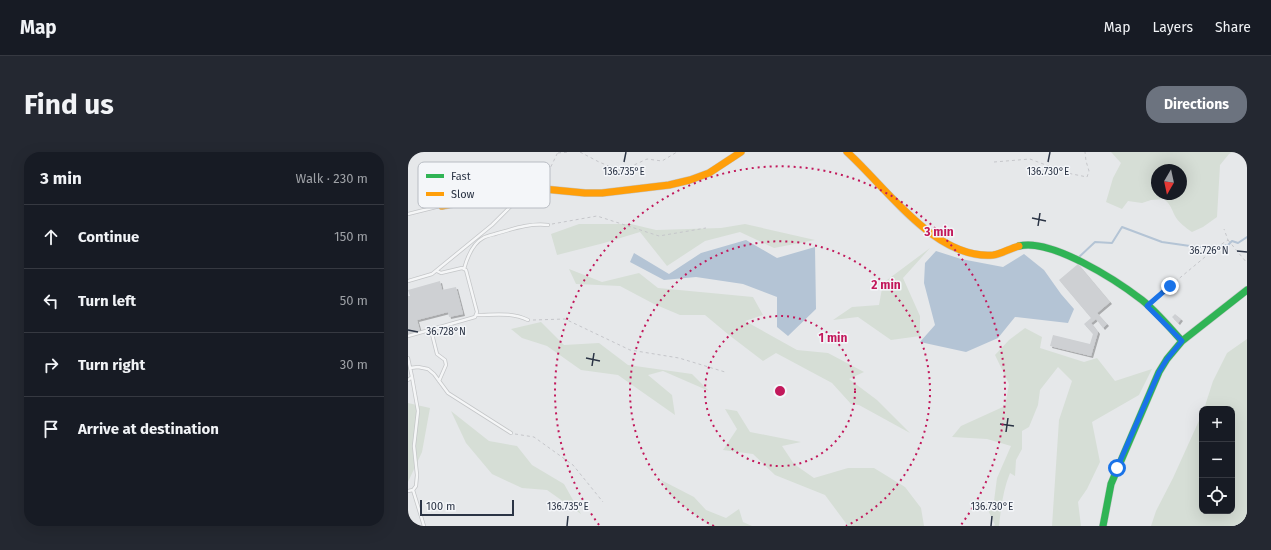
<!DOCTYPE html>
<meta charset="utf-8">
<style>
:root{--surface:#171b24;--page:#242831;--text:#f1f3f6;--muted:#9ea1a6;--line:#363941;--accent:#6c737f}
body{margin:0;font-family:"Fira Sans",sans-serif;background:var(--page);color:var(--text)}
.controls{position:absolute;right:12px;bottom:12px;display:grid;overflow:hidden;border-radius:8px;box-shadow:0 4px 16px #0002}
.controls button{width:36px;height:36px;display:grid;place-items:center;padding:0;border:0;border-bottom:1px solid var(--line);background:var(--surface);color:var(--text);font:20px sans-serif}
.compass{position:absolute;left:743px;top:12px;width:36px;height:36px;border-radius:50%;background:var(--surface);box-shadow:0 4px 16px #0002;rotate:189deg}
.scale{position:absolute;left:12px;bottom:10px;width:94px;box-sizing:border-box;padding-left:4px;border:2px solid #2b3445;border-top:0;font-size:11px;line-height:14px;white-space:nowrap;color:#2b3445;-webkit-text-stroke:3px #f4f6f9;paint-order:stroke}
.stop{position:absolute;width:12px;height:12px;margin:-9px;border:3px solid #1a73e8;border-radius:50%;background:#fff}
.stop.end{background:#1a73e8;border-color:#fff;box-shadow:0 1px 4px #0008}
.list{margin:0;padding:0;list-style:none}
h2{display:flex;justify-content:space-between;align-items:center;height:52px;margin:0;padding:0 16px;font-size:17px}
h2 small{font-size:13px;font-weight:400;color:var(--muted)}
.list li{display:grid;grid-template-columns:26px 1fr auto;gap:12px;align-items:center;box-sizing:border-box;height:64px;padding:0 16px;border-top:1px solid var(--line)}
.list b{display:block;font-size:15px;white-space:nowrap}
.list em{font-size:13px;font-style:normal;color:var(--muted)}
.icon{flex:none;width:22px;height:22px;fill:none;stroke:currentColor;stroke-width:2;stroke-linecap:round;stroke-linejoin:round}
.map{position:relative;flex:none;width:839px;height:374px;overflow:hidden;border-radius:16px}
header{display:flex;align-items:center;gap:24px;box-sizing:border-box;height:56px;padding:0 20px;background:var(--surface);border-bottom:1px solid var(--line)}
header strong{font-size:19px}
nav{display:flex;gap:22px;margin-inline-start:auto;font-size:14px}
.intro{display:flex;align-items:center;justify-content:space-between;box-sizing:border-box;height:96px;padding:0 24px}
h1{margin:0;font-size:28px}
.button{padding:10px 18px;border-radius:16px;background:var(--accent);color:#fff;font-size:14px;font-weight:700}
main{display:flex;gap:24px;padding:0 24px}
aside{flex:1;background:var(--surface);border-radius:16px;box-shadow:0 4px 16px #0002}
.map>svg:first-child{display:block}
.green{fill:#d6ded6;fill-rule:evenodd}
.water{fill:#b4c4d5}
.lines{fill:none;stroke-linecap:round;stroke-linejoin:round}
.stream{stroke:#b4c4d5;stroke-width:2}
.building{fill:#ced0d3;filter:url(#shadow)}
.lane-casing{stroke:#c4c6c8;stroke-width:4}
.fast-casing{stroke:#c4c6c8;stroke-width:8}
.slow-casing{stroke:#c4c6c8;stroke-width:8}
.path{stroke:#c5c6ca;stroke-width:1;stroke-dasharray:3 3;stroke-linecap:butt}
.lane{stroke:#f5f6f7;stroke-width:2.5}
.fast{stroke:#30b455;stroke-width:7}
.slow{stroke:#ff9f0a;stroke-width:7}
.route{stroke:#1a73e8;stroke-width:5}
.ticks{fill:none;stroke:#2b3445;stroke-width:1.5}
.ring{fill:none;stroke:#c2185b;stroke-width:2;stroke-dasharray:2 4}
.key{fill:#f4f6f9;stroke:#b8bcc3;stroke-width:1}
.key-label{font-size:11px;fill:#2b3445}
.ticks-label{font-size:10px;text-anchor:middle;fill:#2b3445;stroke:#f4f6f9;stroke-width:3;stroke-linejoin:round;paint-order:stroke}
.centre{fill:#c2185b;stroke:#f4f6f9;stroke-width:2}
.ring-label{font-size:12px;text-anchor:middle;font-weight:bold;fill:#c2185b;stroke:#f4f6f9;stroke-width:3;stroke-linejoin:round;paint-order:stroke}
</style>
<header>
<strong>Map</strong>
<nav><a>Map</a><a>Layers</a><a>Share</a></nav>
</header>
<div class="intro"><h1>Find us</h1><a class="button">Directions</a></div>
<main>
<aside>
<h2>3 min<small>Walk · 230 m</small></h2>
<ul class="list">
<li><svg class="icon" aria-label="ahead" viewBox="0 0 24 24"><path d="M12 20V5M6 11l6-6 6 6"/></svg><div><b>Continue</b></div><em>150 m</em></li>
<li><svg class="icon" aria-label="left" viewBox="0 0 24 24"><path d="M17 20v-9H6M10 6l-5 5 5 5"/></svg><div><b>Turn left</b></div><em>50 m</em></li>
<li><svg class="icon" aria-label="right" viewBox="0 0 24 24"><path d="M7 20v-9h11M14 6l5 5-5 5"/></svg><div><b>Turn right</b></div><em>30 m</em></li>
<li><svg class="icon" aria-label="arrive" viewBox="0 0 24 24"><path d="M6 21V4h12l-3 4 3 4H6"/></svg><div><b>Arrive at destination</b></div></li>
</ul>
</aside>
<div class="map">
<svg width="839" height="374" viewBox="0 0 839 374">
<defs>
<filter id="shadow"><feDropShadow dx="2" dy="2" stdDeviation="0" flood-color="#0004"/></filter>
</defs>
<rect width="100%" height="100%" fill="#e6e8ea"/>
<path class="green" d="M703 0H825L821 2 812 13 809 65 795 75 784 80C777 75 771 71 767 64 763 56 763 53 756 47L743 48 734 51 720 49 714 57 698 50 705 26 713 11ZM749 18H773V42H749Z
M171 72H223L248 78 313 76 337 72 407 88 366 96 332 80 297 89 259 114 232 80 196 91 149 103 143 82Z
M522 96 495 126 512 164V184L483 188 450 165 425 168 444 155 471 153 475 131Z
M161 117 194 130 231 121 250 136 345 145 355 163 337 169 389 198 420 201 456 220 441 227 469 248 502 281 451 253 443 252 424 231 368 201 355 209 321 183 297 163H272L246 152 212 134 168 132Z
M133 170 156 193 191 191 220 213 284 222 301 239 255 219 240 223 264 243 267 263 210 223 173 218 139 194 114 186 103 177Z
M617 176 634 185 632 196 676 210 689 206 707 229 744 217 731 243 684 270 692 310 679 337 670 350 673 374H644L651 268 664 229 650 215 632 238 630 253 621 275 614 279V297L608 308 607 324 602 321C595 338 593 356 591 374H585L587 373 581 360 586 349 589 326 603 294 579 287 544 285 553 274 597 254 601 232 587 203 601 188Z
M839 187V374H743L748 359 765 326 794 262V359H824V257H796L805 229 819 201Z
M0 251 22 256 14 300 0 330Z
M317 257 329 259 342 280 393 290 374 294 386 312 406 326 440 316H466L497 335 513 356 516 374H440L417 343 367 323 345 302 315 298 329 277Z
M43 259 81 289 109 294 124 313 156 332 173 362 139 338 114 336 84 322 58 291Z
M253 328 286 345 298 358 318 366 331 357 335 370 344 374H302L263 344Z"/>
<path class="water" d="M338 88 369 106 407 95 408 157 380 184 369 175V145L335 132 288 125 256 128 222 110 226 101 261 122 293 101Z
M528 99 553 107 595 115 616 102 636 118 653 142 666 157 660 171 607 165 590 186 558 200 512 190 527 173 516 131 517 111Z"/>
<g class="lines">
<path class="stream" d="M813 94 820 93 824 89 830 91 839 85
M670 106 687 90 704 91 714 75 754 90 789 95H802L808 94"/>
</g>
<path class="building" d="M670 112 702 150 689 161 699 172 695 176 688 167 683 171 690 180 683 204 642 194 645 183 682 192 685 182 676 172 683 166 651 128Z
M32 129 34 138 48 135 55 162 41 165 40 160 9 168 12 179 0 182V144H2L0 138Z
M767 162 773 167 770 171 764 165Z"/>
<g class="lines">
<defs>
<path id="lane" d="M0 62 32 54
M56 117C59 106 64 92 75 86 78 84 83 83 87 82 105 77 121 71 140 73
M0 129 24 122 84 73 116 41
M68 163C87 163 103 160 120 168
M23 178 29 202 37 208 38 213 31 229
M0 184 67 165 69 160 58 118 54 116 33 121 29 119
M0 206 4 225 0 228
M2 216 10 215 20 217 26 222 40 241 103 281
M4 225 10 259 6 294 9 323 8 334 5 338 16 374
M0 339 5 338"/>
<path id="fast" d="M611 94C643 86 708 128 734 148 749 160 761 175 774 189
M695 374 703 332 751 220 759 207 774 189 839 138"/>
<path id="slow" d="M439 0C478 35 527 108 585 103 594 102 602 96 611 94
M34 54 124 37H136L177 41H194L261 33 282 28 301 21 333 0"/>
</defs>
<use href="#lane" class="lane-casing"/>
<use href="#fast" class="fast-casing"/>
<use href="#slow" class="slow-casing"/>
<path class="path" d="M172 0 191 10 213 19 239 7 254 9 269 0
M150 1 160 0
M586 10 622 7 659 21 679 25 681 19 678 9 677 0
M135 31 150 0
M144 72 189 64 251 84 298 76
M820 88 839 111
M744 149 809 95 820 88 816 77
M125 168 157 167 222 198 271 206 317 220
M107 282 126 285 165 313 195 350"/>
<use href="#lane" class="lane"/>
<use href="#fast" class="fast"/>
<use href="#slow" class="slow"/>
</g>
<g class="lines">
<path class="route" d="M709 316 751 220 759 207 774 189 739 154 762 134"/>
</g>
<path class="ticks" d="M216 10 218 0M640 10 642 0M624 66 638 69M630 74 632 61M829 99 839 100M0 178 10 180M178 206 192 209M184 214 186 201M592 272 606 274M598 280 600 266M159 374 160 364M583 374 584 364"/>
<g class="ring">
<circle cx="372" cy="239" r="75"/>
<path d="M306 374A150 150 0 1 1 438 374"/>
<path d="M191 373A225 225 0 1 1 553 373"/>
</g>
<rect x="10" y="10" width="132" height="46" rx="6" class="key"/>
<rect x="18" y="22" width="18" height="4" fill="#30b455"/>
<rect x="18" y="40" width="18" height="4" fill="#ff9f0a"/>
<g class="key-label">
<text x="43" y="28">Fast</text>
<text x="43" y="46">Slow</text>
</g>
<g class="ticks-label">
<text x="216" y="23">136.735°E</text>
<text x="640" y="23">136.730°E</text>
<text x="801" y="102">36.726°N</text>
<text x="38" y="183">36.728°N</text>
<text x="160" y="358">136.735°E</text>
<text x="584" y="358">136.730°E</text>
</g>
<circle cx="372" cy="239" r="6" class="centre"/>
<g class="ring-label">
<text x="531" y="84">3 min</text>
<text x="478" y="137">2 min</text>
<text x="425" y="190">1 min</text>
</g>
</svg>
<div class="controls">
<button>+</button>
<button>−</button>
<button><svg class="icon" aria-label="locate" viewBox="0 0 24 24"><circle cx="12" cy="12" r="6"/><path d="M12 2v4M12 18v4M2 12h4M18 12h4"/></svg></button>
</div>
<svg class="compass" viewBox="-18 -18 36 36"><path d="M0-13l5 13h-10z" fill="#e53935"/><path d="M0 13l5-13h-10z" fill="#9ea1a6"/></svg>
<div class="scale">100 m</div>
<div class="stop" style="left:709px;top:316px"></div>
<div class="stop end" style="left:762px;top:134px"></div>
</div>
</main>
